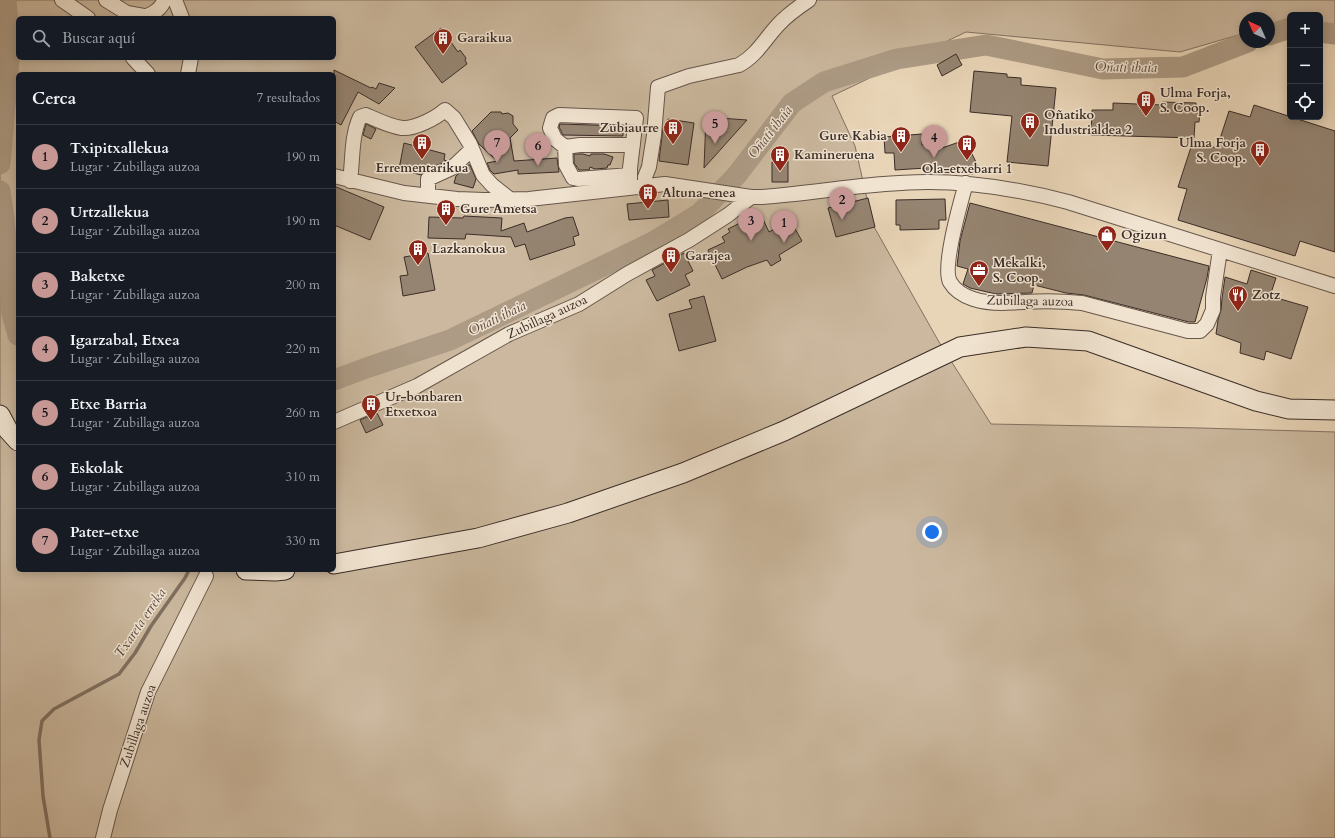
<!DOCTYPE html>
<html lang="es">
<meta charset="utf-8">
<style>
:root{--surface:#171b24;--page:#242831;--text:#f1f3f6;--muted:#9ea1a6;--line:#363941;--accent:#c59692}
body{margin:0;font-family:Cardo,serif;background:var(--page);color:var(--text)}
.controls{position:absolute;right:12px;top:12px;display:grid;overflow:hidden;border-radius:6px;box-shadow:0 2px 10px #0003}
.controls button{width:36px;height:36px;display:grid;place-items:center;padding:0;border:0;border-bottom:1px solid var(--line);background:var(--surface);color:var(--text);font:20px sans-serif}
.compass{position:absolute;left:1239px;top:12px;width:36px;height:36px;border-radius:50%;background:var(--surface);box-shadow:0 2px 10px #0003;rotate:315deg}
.you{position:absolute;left:932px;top:532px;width:14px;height:14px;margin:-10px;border:3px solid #fff;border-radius:50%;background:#1a73e8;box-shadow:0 0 0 6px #1a73e833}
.badge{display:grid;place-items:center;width:26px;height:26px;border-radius:50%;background:var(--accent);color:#111;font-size:13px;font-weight:700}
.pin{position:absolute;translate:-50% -33px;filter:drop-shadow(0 1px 2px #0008)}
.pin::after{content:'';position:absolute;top:21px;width:14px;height:12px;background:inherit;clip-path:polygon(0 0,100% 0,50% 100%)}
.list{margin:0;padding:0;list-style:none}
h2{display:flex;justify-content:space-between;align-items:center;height:52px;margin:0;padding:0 16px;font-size:17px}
h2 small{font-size:13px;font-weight:400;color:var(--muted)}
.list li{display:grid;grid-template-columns:26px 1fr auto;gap:12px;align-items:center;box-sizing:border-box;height:64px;padding:0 16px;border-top:1px solid var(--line)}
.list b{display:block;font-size:15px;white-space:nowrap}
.list p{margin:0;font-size:13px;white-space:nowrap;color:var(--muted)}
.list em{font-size:13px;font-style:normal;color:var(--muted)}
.icon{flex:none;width:22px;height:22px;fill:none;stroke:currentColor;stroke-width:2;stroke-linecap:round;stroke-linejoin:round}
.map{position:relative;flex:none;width:1335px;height:838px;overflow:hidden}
.search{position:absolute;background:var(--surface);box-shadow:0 2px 10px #0003;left:16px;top:16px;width:320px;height:44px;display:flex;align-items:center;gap:10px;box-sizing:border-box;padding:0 14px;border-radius:6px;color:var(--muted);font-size:15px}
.panel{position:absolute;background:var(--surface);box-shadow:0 2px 10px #0003;left:16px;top:72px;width:320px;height:500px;border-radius:6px}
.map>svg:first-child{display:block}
.green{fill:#cbb89e;stroke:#837262;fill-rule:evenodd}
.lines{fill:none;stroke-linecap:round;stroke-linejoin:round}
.stream{stroke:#7f6f5f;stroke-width:3.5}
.river{stroke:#ad9b85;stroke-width:21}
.building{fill:#958471;stroke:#3b2d27}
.street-casing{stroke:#66574b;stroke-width:16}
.secondary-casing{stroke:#3b2d27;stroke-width:21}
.street{stroke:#f0e3d0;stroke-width:14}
.secondary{stroke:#f0e3d0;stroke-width:19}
.labels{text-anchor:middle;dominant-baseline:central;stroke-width:3;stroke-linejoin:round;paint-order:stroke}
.poi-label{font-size:13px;font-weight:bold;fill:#3b2d27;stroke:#f0e3d0;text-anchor:start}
.street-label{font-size:13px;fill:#3b2d27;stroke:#f0e3d0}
.water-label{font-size:14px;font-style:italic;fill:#58483e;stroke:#f0e3d0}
</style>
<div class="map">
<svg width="1335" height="838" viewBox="0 0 1335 838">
<rect width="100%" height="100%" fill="#e8d4b6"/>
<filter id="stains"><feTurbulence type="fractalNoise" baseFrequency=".005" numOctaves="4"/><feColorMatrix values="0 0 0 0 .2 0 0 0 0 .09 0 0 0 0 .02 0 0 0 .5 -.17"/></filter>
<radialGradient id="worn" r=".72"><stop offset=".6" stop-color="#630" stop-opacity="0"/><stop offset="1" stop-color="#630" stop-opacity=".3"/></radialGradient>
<path class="green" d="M0 0H1335V31L1320 23V15H1290V21L1269 27V18H1245V33L1180 52 966 32 832 96 855 146 873 225 939 342 991 424 1201 428 1335 432V838H0ZM18 18H334V58H18ZM18 74H334V570H18Z"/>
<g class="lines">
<path class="stream" d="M50 838 43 796 39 740 42 721 54 709 119 674 135 653 151 626 185 578 189 570"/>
<path class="river" d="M1320 32 1335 34
M1269 35 1290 28
M0 164 10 48 6 0
M0 191 4 218 12 314 18 335
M334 380 369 367 450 340 653 242 699 214 736 176 792 103 824 82 897 59 986 45 1103 69 1183 67 1248 42"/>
</g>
<path class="building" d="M441 28 458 52 460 50 466 58 465 60 467 64 442 83 415 47Z
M956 54 962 65 942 76 937 65Z
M334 70 371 88 372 87 376 89 379 83 395 88 379 104 358 92 341 125 334 121Z
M974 71 1007 74V77L1021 78V85L1056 88 1048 166 1007 162 1012 116 970 112Z
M1162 102 1196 103V113H1200L1199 122H1195L1194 138 1091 135 1092 110H1113V103L1162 105Z
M1254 105 1335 131V252L1300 241 1295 256 1178 220 1187 189 1178 187 1193 141 1217 148 1229 111 1250 117Z
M491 112H501L502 114 508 113 513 116V124L518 130 510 138 514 161 557 158 559 172 518 174V170L494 174 490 170 487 163 497 161 479 144 472 131Z
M706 117 747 120 704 168Z
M668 119 694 123 688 165 659 161 663 128 667 129Z
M366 124 376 129 371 139 363 135Z
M560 124 623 126V136L563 135 559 127Z
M922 134V145L942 144V148L962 141 967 155 972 154 978 166 973 174 942 172 926 173V168L895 170 894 153H885L884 137Z
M404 143 445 154 444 160 447 161 433 167 427 166 426 171 421 175 399 169Z
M574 154H583L590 156 591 154H604L613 157 610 165H608L607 168 595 169 590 167 589 170H579L574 163Z
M788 161V182H772V162Z
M468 165H470L476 179 473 188 454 183 456 176Z
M334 186 384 207 370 240 334 225Z
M868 198 875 227 836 237 828 208Z
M945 199 946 220H939V229L900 230V225H896V200Z
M668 200 669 217 629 220 627 204Z
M970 203 1209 266 1207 278 1195 322H1189L1084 295 1066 293 1034 285 1032 293 996 294 970 288 963 284 968 269 957 266 960 241Z
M760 213 769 232 790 220 802 241 779 255 781 260 771 266 767 260 747 267 722 279 708 250 725 242 722 237 730 232 728 229Z
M464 216 502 218 501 231 524 223 527 232 565 218 573 217 579 235 573 237 575 245 530 260 525 244 515 247 511 237 466 234 465 239 428 238 429 217 463 218Z
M428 253 435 290 403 296 400 276 408 275 404 257Z
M684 253 693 271 685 275 690 285 657 301 646 280 655 276 652 270Z
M1251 270 1276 278 1270 296 1308 307 1291 359 1266 351 1264 360 1240 353 1241 343 1216 334 1218 320 1221 310 1222 298 1225 277 1247 284Z
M704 296 716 341 679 351 669 314 692 308 689 300Z
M377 413 383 425 366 433 360 420Z"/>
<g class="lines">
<defs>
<path id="street" d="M62 0 88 18
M106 0 127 13 155 18
M175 0 182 18
M147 16C154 13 162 8 164 0
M133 58 148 74
M188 74 191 58
M565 147 566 165 573 178 578 179 630 175
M334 176 404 193 457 199 484 200 529 199 665 184 751 197H762C817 193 872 182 928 182 975 182 1022 190 1068 202L1335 286
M350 181C353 159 351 137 360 117L366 115C377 120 389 126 402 128 415 129 436 118 445 110L454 118 470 144 483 175 492 185 511 200
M966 183C961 201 942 267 950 282 960 299 984 303 1002 303 1009 303 1016 302 1024 302 1043 301 1062 301 1082 303L1188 331H1200L1207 324 1213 310V297L1220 250
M645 185V177L649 167 654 135 658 87 689 76 739 65C756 56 765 39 778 25 787 15 797 8 809 0
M630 187V168L636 118 559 115 553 118 550 128 555 139 565 147 580 145H633
M428 190V179L452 168 472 149
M334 422 417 386 509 334 579 304 627 274 689 240 728 215 751 197
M103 838 110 810 148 692 206 576"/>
<path id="secondary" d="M0 415 8 430 18 441
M334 564 478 538 568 513 683 473 784 431 960 347 1026 337 1088 341 1256 401 1289 409 1335 410
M246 570 275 571 285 570"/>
</defs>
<use href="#street" class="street-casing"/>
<use href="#secondary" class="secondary-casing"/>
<use href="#street" class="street"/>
<use href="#secondary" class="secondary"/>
</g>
<defs>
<symbol id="building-pin" viewBox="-11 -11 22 30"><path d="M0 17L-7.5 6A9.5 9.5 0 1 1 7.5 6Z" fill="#8f2418" stroke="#f0e3d0"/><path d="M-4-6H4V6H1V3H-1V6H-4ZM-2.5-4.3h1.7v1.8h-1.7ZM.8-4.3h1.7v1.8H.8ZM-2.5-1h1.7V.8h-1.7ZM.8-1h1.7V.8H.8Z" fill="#fff"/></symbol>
<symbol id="shop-pin" viewBox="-11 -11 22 30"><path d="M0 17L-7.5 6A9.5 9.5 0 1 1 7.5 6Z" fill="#8f2418" stroke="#f0e3d0"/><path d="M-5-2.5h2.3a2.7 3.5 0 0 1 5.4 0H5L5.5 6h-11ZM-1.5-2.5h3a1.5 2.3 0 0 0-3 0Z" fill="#fff"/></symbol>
<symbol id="office-pin" viewBox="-11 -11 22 30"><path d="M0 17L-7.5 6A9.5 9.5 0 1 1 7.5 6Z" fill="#8f2418" stroke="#f0e3d0"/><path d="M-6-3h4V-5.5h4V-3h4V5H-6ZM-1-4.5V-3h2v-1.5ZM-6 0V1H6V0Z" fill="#fff"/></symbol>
<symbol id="restaurant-pin" viewBox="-11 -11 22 30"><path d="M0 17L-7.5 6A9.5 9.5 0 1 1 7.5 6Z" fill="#8f2418" stroke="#f0e3d0"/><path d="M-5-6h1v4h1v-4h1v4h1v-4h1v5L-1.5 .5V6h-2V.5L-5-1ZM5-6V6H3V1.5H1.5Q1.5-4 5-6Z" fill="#fff"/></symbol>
</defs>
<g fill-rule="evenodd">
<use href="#building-pin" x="432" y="27" width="22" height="30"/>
<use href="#building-pin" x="1135" y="89" width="22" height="30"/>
<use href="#building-pin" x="1019" y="111" width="22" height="30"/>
<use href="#building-pin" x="662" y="117" width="22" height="30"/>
<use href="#building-pin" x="890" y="125" width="22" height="30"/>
<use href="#building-pin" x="411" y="132" width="22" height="30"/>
<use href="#building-pin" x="956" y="133" width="22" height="30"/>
<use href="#building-pin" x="1249" y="139" width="22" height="30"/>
<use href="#building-pin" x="769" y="144" width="22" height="30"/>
<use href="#building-pin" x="637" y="182" width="22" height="30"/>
<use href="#building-pin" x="435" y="198" width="22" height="30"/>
<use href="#shop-pin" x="1096" y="224" width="22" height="30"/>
<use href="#building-pin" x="407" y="238" width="22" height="30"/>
<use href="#building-pin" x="660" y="245" width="22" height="30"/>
<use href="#office-pin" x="968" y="259" width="22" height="30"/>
<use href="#restaurant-pin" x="1227" y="284" width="22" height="30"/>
<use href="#building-pin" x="360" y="393" width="22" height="30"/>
</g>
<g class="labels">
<g class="poi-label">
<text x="457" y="38">Garaikua</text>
<text x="1160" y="93">Ulma Forja,<tspan x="1160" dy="15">S. Coop.</tspan></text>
<text x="1044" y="115">Oñatiko<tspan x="1044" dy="15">Industrialdea 2</tspan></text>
<text x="659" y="128" text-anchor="end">Zubiaurre</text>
<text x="887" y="136" text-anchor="end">Gure Kabia</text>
<text x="1246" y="143" text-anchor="end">Ulma Forja<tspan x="1246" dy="15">S. Coop.</tspan></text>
<text x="794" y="155">Kamineruena</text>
<text x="422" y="168" text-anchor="middle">Errementarikua</text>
<text x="967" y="169" text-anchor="middle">Ola-etxebarri 1</text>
<text x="662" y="193">Altuna-enea</text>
<text x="460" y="209">Gure Ametsa</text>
<text x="1121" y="235">Ogizun</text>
<text x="432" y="249">Lazkanokua</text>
<text x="685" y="256">Garajea</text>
<text x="993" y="263">Mekalki,<tspan x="993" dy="15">S. Coop.</tspan></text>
<text x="1252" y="295">Zotz</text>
<text x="385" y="397">Ur-bonbaren<tspan x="385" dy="15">Etxetxoa</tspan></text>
</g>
<g class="street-label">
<text transform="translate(1030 301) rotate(1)">Zubillaga auzoa</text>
<text transform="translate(547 317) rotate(-25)">Zubillaga auzoa</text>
<text transform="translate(138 726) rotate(-71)">Zubillaga auzoa</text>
</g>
<g class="water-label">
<text transform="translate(1126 67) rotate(1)">Oñati ibaia</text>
<text transform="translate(770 132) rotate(-52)">Oñati ibaia</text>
<text transform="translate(497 318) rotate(-26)">Oñati ibaia</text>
<text transform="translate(140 623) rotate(-56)">Txareta erreka</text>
</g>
</g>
<rect width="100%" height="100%" filter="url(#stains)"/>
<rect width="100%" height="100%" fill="url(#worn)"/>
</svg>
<div class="controls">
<button>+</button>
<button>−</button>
<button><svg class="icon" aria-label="locate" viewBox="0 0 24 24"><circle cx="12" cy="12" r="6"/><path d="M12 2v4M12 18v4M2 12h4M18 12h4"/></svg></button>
</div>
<svg class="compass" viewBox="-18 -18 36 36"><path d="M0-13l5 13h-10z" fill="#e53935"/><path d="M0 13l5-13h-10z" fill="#9ea1a6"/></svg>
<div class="you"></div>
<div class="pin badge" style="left:784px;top:243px">1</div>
<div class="pin badge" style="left:842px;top:220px">2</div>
<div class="pin badge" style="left:751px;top:241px">3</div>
<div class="pin badge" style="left:934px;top:158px">4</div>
<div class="pin badge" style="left:715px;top:144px">5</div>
<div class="pin badge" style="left:538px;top:166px">6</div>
<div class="pin badge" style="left:497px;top:163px">7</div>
<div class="search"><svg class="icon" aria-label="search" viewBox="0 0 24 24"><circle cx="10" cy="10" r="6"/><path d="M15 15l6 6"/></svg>Buscar aquí</div>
<section class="panel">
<h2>Cerca<small>7 resultados</small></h2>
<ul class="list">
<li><span class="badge">1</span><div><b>Txipitxallekua</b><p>Lugar · Zubillaga auzoa</p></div><em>190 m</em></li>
<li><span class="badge">2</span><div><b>Urtzallekua</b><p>Lugar · Zubillaga auzoa</p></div><em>190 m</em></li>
<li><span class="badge">3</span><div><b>Baketxe</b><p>Lugar · Zubillaga auzoa</p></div><em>200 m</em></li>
<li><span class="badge">4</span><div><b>Igarzabal, Etxea</b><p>Lugar · Zubillaga auzoa</p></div><em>220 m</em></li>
<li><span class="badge">5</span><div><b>Etxe Barria</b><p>Lugar · Zubillaga auzoa</p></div><em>260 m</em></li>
<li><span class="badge">6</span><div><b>Eskolak</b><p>Lugar · Zubillaga auzoa</p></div><em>310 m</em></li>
<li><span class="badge">7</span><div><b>Pater-etxe</b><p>Lugar · Zubillaga auzoa</p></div><em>330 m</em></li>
</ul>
</section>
</div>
